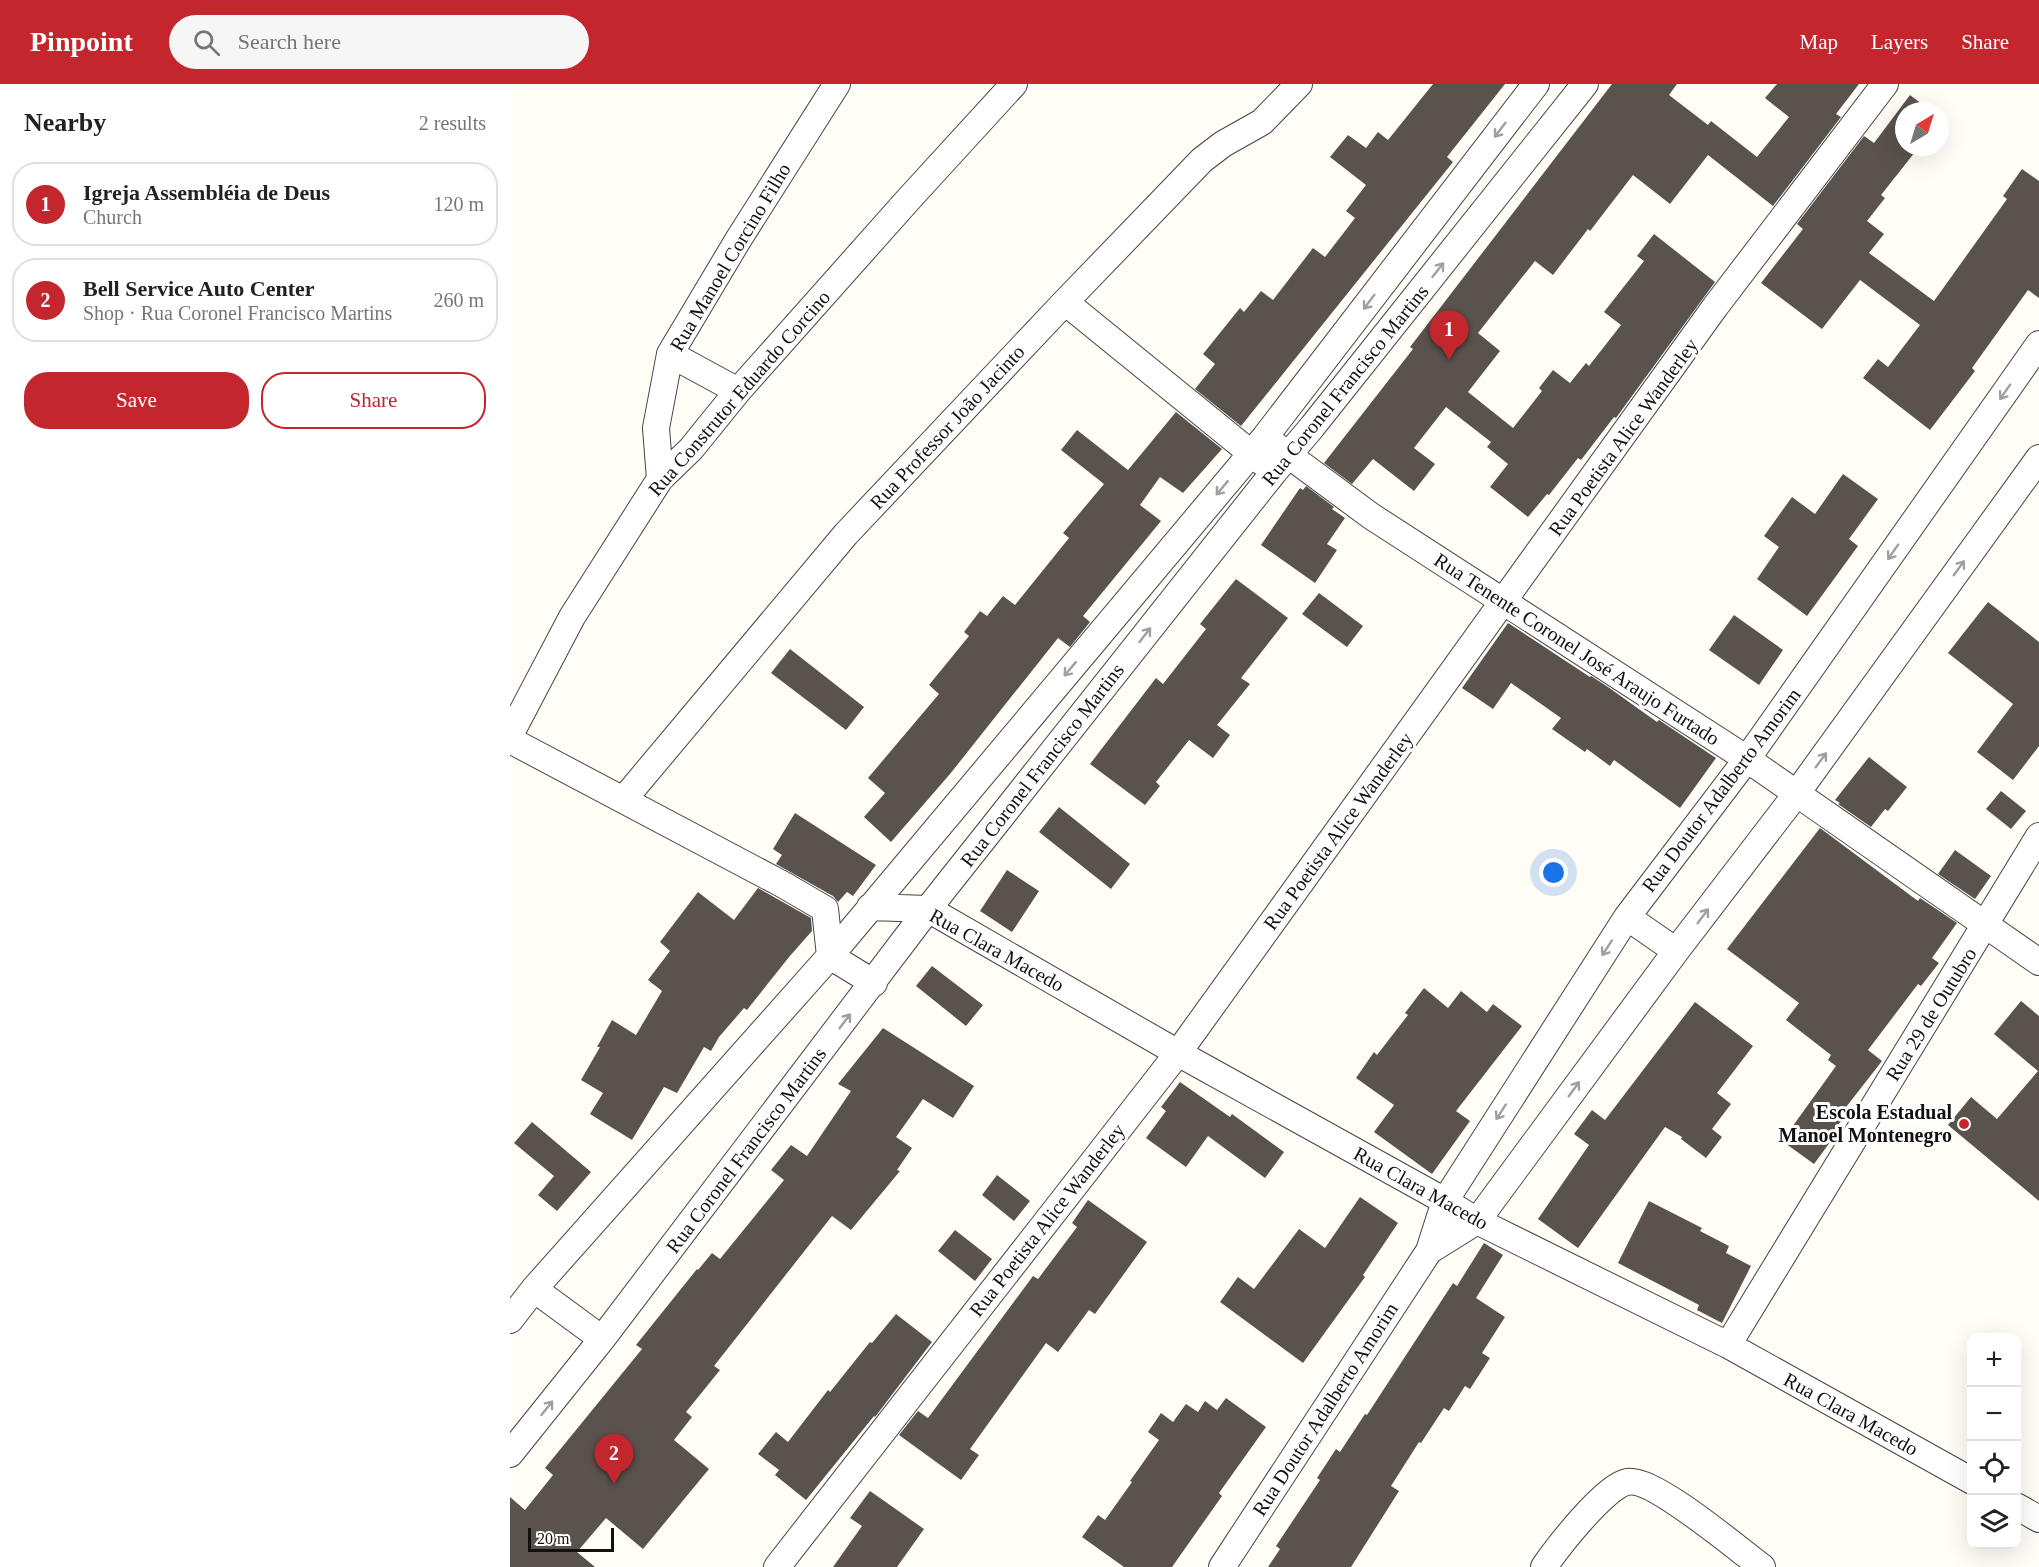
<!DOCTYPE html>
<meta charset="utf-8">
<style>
:root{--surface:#fff;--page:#f6f6f6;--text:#222;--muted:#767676;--line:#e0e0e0;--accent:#c4262e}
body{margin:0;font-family:"Times New Roman",serif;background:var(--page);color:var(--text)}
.controls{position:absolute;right:18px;bottom:18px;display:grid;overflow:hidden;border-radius:12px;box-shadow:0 6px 24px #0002}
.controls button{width:54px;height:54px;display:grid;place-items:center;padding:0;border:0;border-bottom:2px solid var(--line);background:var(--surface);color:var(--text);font:30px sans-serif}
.compass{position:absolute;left:1385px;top:18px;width:54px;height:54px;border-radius:50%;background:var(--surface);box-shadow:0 6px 24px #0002;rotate:38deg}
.scale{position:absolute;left:18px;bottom:15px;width:86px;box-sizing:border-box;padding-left:6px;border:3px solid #111;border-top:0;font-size:16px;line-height:21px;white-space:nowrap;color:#111;-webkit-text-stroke:4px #fff;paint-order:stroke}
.you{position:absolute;left:1044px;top:789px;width:21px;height:21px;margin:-15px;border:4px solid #fff;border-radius:50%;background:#1a73e8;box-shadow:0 0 0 9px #1a73e833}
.badge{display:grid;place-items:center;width:39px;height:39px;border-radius:50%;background:var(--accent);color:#fff;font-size:20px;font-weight:700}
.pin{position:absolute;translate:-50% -50px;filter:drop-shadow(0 2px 3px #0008)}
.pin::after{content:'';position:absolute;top:32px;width:21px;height:18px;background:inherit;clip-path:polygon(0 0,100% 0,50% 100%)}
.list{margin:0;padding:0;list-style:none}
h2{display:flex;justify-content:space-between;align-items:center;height:78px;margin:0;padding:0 24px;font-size:26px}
h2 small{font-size:20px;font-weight:400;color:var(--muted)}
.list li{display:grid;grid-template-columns:39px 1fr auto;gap:18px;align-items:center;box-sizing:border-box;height:84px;margin:0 12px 12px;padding:0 12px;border:2px solid var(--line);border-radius:24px}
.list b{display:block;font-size:22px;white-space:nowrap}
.list p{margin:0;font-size:20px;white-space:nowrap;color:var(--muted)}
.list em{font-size:20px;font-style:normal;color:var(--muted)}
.actions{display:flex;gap:12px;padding:18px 24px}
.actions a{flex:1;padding:14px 0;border:2px solid var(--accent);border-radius:24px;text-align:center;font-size:21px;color:var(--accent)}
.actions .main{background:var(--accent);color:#fff}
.icon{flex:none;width:33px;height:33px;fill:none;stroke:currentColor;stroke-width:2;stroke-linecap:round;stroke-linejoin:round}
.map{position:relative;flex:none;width:1529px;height:1483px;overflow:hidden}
header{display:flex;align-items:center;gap:36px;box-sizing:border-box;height:84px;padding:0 30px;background:var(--accent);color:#fff}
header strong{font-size:28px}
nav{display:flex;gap:33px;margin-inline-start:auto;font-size:21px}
.search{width:420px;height:54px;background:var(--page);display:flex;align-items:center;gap:15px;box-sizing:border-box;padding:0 21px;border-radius:33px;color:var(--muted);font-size:22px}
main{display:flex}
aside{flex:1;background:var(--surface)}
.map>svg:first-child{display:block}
.building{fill:#5a524d}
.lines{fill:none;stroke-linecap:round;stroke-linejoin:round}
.street-casing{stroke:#444;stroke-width:28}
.street{stroke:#fff;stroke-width:26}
.oneway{stroke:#a0a0a0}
.poi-dot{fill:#c4262e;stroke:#fff;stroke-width:2}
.labels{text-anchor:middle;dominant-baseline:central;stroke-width:6;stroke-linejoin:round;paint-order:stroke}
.street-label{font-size:20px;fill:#111;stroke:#fff}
.poi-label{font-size:20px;font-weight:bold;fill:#111;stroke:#fff;text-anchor:end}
</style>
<header>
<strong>Pinpoint</strong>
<div class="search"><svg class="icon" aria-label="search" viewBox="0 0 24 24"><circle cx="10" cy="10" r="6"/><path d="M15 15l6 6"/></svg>Search here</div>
<nav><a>Map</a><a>Layers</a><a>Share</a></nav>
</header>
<main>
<aside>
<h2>Nearby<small>2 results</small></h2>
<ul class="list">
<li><span class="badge">1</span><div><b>Igreja Assembléia de Deus</b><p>Church</p></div><em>120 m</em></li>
<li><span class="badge">2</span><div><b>Bell Service Auto Center</b><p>Shop · Rua Coronel Francisco Martins</p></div><em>260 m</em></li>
</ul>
<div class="actions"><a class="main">Save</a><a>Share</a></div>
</aside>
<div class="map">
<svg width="1529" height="1483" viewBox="0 0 1529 1483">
<rect width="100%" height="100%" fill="#fffdf5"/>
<path class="building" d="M923 0H995L937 73 943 78 731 342 685 305 705 280 693 270 730 224 734 228 751 207 763 216 803 164 815 173 845 134 836 127 856 101 820 73 838 51 856 64 868 48 878 56Z
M1102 0H1167L1159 11 1198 41 1201 37 1247 73 1279 33 1255 14 1267 0H1349L1326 30 1331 33 1263 122 1198 71 1160 120 1123 91 1080 147 1078 145 1043 191 1025 177 968 249 990 267 958 308 1003 344 1032 307 1029 304 1043 286 1060 299 1076 279 1079 282 1111 241 1094 228 1134 177 1127 172 1144 150 1205 198 1106 334 1104 333 1071 376 1068 374 1039 411 1037 410 1018 433 980 403 998 380 977 363 981 358 936 323 904 364 925 380 904 407 863 375 842 400 814 379 903 265 900 263Z
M1400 11 1421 27H1394V63H1409L1371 111 1375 114 1357 137 1374 150 1359 169 1424 217 1497 115 1493 112 1512 85 1529 97V214L1518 206 1462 284 1465 287 1420 346 1353 294 1368 275 1378 283 1410 241 1350 196 1312 245 1251 199 1293 145 1287 140 1354 52 1364 59Z
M666 328 712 365 673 409 650 393 630 421 651 437 573 532 580 538 560 563 548 554 440 690 381 758 354 733 375 709 358 694 429 610 419 601 459 552 454 548 470 527 477 532 493 512 505 521 559 454 553 449 594 400 551 366 567 346 618 386Z
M1333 390 1368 415 1339 455 1348 462 1297 532 1247 495 1269 463 1254 452 1282 413 1305 430Z
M796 402 824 423 822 425 835 434 817 460 827 466 805 499 751 461 790 404 793 406Z
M726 495 778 534 731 594 740 600 707 641 720 651 703 674 679 656 646 698 650 702 635 721 580 680 646 594 653 600 696 545 690 540Z
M809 509 853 542 837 563 792 530Z
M1478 518 1529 558V662L1503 696 1467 668 1503 620 1438 569Z
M1224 531 1273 566 1249 601 1199 566Z
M998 539 1080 593 1081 592 1098 603 1147 638 1149 636 1206 674 1170 724 1104 676 1100 682 1077 665 1075 668 1042 645 1051 634 1001 599 983 625 952 604Z
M280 565 354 623 336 646 261 589Z
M1359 673 1397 703 1378 727 1375 725 1361 743 1328 720 1330 719 1325 716Z
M1491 707 1516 727 1501 745 1476 725Z
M549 723 620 780 601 805 529 748Z
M285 729 366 781 343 812 337 808 328 818 323 812 266 780 272 771 263 765Z
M1310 744 1408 817 1410 814 1447 839 1422 874 1429 879 1411 902 1408 900 1358 966 1372 977 1333 1027 1336 1030 1323 1048 1326 1050 1304 1080 1272 1057 1326 982 1318 976 1321 971 1276 936 1289 919 1217 865Z
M1445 766 1481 792 1465 815 1428 790Z
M497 786 529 807 502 848 470 827Z
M248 804 301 834 302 847 279 873 237 926 234 924 209 953 201 967 194 963 167 1009 154 1003 122 1056 80 1030 93 1009 71 996 90 963H87L102 936 126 951 152 907 138 896 160 867 150 858 188 808 224 836Z
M422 882 473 921 456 942 406 902Z
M914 904 938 924 951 907 977 928 983 920 1012 942 946 1027 960 1037 922 1090 864 1048 884 1021 846 994 864 968 867 971 898 931 895 929Z
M1511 917 1529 932V1117L1438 1041 1461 1013 1487 1035 1528 987 1484 950Z
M1185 918 1243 962 1207 1009 1221 1020 1202 1045 1212 1053 1196 1074 1171 1055 1172 1053 1155 1043 1068 1164 1028 1135 1079 1061 1064 1050 1082 1026 1095 1036Z
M373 944 464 1002 443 1034 413 1015 386 1053 402 1064 387 1086 390 1087 341 1146 322 1132 204 1282 210 1286 176 1328 182 1333 164 1356 199 1385 133 1465 96 1434 67 1468 85 1483H0V1413L15 1426 43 1391 35 1384 132 1265 126 1261 187 1185 188 1186 202 1169 210 1175 274 1096 261 1086 281 1061 297 1072 341 1007 328 1000Z
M670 998 720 1033 722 1030 774 1068 755 1094 698 1052 676 1083 636 1054 656 1027 651 1023Z
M22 1038 81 1088 47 1127 28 1111 44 1092 4 1059Z
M487 1091 520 1117 504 1137 472 1111Z
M850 1113 888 1139 853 1191 855 1193 793 1279 710 1218 728 1193 744 1205 789 1145 815 1164Z
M578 1116 637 1158 585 1230 579 1226 548 1268 536 1259 460 1365 469 1371 451 1396 389 1351 408 1327 418 1334 523 1192 528 1195 567 1143 562 1139Z
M1139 1117 1192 1144 1190 1147 1219 1162 1216 1169 1241 1182 1212 1239 1187 1226 1189 1221 1108 1179Z
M445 1146 482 1175 465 1197 428 1167Z
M974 1159 993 1171 966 1214 995 1233 972 1269 980 1274 960 1305 955 1302 939 1327 934 1324 911 1359 909 1358 881 1402 889 1407 841 1483H758L770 1465 766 1462 810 1396 807 1394 826 1365 830 1368 855 1330 857 1331 943 1199 947 1202Z
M386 1230 422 1258 365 1333 364 1332 296 1416 265 1391 269 1386 248 1370 266 1348 278 1358 318 1306 320 1308 360 1258 362 1259Z
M716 1314 756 1343 709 1409 712 1412 662 1483H614L572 1453 588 1431 595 1436 622 1398 620 1397 649 1356 638 1348 651 1329 663 1338 676 1320 688 1328 695 1317 707 1326Z
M360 1407 414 1445 387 1483H323L352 1442 340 1434Z"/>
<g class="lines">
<defs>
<path id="street" d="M555 218 753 379
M160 270 228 307
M765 361 861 432 1237 675 1529 878
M150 395 146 344 160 270 228 156 327 0
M0 651 62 533 150 395 181 365 228 307 397 117 504 0
M0 656 272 800 315 825 320 872 364 899
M114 715 336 450 555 218 692 76 713 60 752 38 789 0
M360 823 418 825 668 969 935 1117 967 1137 1218 1261 1462 1397
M1117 833 1166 867
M919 1167 967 1137 1166 867 1287 709 1529 374
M24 1205 92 1255
M0 1236 24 1205 320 872 755 353 1026 0
M1218 1261 1529 752
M0 1370 92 1255 418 825 764 388 802 343 1075 0
M1506 1422 1529 1435
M267 1483 668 969 1205 223 1375 0
M712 1483 919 1167 935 1117 1117 833 1237 675 1529 260
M1034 1483C1047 1464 1095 1402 1117 1398 1142 1392 1229 1466 1252 1483"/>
</defs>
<use href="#street" class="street-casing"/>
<use href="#street" class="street"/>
</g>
<defs><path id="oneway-shaft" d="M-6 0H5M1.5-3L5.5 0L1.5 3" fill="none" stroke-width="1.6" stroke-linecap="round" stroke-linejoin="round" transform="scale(1.5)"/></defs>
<g class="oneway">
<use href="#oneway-shaft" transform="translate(990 46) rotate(127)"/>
<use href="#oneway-shaft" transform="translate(928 186) rotate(-52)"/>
<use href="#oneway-shaft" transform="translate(859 218) rotate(127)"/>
<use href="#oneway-shaft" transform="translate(1495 308) rotate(125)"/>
<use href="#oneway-shaft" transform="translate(712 404) rotate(130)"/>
<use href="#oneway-shaft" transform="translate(1383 468) rotate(125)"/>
<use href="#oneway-shaft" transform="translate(1449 484) rotate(-54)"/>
<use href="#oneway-shaft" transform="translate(635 551) rotate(-52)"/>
<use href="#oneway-shaft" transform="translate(560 585) rotate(130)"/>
<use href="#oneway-shaft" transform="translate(1311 676) rotate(-54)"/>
<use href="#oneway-shaft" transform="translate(1193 832) rotate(-53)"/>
<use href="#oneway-shaft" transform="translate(1097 864) rotate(123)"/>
<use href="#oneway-shaft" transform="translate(335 937) rotate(-53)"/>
<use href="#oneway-shaft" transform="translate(1064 1005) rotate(-54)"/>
<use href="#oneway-shaft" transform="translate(991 1028) rotate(123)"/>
<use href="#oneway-shaft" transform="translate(37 1324) rotate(-51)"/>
</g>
<circle class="poi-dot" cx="1454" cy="1040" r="6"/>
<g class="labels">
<g class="street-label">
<text transform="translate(220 173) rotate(-59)">Rua Manoel Corcino Filho</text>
<text transform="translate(835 301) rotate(-51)">Rua Coronel Francisco Martins</text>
<text transform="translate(229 309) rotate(-49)">Rua Construtor Eduardo Corcino</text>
<text transform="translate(437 343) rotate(-47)">Rua Professor João Jacinto</text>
<text transform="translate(1113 353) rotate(-54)">Rua Poetista Alice Wanderley</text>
<text transform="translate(1067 565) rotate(33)">Rua Tenente Coronel José Araujo Furtado</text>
<text transform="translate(532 681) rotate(-52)">Rua Coronel Francisco Martins</text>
<text transform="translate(1211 706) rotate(-53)">Rua Doutor Adalberto Amorim</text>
<text transform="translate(828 747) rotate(-54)">Rua Poetista Alice Wanderley</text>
<text transform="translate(487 866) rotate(29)">Rua Clara Macedo</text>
<text transform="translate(1421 930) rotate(-58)">Rua 29 de Outubro</text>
<text transform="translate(236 1066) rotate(-53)">Rua Coronel Francisco Martins</text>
<text transform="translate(911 1104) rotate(29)">Rua Clara Macedo</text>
<text transform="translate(537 1136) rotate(-52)">Rua Poetista Alice Wanderley</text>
<text transform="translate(815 1325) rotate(-57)">Rua Doutor Adalberto Amorim</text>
<text transform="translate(1341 1330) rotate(29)">Rua Clara Macedo</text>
</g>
<g class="poi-label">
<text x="1442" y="1028">Escola Estadual<tspan x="1442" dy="23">Manoel Montenegro</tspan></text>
</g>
</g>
</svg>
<div class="controls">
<button>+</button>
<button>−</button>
<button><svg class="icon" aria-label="locate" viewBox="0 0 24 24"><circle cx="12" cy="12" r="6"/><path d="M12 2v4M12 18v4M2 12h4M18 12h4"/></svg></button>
<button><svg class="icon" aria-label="layers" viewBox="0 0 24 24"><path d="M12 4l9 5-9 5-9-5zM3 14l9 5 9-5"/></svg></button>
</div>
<svg class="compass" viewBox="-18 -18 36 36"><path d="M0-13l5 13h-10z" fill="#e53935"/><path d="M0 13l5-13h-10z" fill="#767676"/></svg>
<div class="scale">20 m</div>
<div class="you"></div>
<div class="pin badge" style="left:939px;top:276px">1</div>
<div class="pin badge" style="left:104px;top:1400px">2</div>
</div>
</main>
